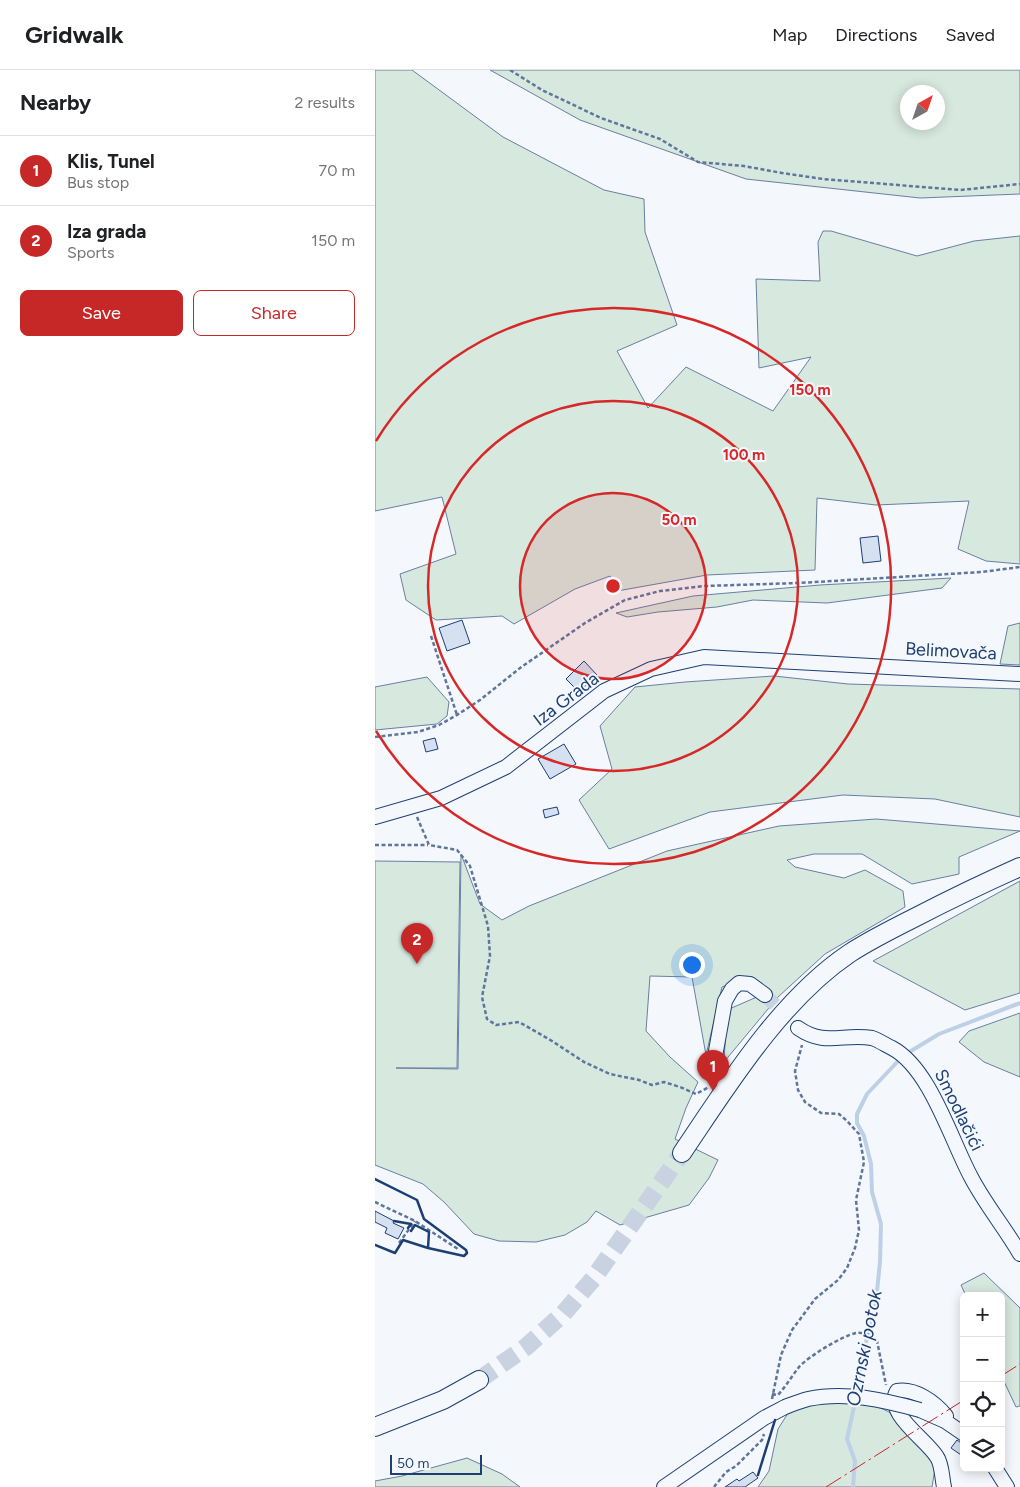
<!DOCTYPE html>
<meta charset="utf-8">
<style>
:root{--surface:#fff;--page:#f6f6f6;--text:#202124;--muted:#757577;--line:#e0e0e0;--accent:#c62828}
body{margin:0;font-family:Figtree,sans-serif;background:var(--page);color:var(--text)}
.controls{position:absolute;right:15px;bottom:15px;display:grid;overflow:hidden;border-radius:8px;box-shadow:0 2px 12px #0003}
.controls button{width:45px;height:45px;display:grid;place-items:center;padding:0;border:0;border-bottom:1px solid var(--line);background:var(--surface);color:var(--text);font:25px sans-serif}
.compass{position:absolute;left:525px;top:15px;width:45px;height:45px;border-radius:50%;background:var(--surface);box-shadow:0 2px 12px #0003;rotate:40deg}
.scale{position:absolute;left:15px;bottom:12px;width:92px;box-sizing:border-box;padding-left:5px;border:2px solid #1d3f73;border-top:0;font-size:14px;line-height:18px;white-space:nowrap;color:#1d3f73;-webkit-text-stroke:4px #f4f7fb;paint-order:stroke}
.you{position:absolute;left:316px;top:894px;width:18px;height:18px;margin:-12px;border:4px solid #fff;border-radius:50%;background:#1a73e8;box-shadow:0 0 0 8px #1a73e833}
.badge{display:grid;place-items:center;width:32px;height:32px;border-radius:50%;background:var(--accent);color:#fff;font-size:16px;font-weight:700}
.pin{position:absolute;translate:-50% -41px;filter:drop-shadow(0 1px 2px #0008)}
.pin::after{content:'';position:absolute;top:26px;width:18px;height:15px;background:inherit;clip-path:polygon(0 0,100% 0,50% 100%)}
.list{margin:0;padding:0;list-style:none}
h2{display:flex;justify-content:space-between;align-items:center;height:65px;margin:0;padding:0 20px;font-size:21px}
h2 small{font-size:16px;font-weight:400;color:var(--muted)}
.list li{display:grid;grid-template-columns:32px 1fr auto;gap:15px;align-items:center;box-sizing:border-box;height:70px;padding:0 20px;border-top:1px solid var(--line)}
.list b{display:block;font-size:19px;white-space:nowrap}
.list p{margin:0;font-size:16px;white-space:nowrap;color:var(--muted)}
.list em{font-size:16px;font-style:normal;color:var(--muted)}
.actions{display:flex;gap:10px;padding:15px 20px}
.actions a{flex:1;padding:11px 0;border:1px solid var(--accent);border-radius:8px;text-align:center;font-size:18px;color:var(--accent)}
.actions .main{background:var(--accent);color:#fff}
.icon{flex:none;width:28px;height:28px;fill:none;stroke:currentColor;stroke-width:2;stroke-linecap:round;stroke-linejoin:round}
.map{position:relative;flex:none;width:645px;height:1417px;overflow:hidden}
header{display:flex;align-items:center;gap:30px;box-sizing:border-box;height:70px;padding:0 25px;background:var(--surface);border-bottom:1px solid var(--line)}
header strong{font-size:24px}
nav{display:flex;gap:28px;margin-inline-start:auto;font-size:18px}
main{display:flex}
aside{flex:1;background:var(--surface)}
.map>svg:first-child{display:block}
.green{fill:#d7e8df;stroke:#687fa3;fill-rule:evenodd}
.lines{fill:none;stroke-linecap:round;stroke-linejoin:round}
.stream{stroke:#bed0e5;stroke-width:4}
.building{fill:#d5e0f0;stroke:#1d3f73}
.minor-tunnel{stroke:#c9d2e0;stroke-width:14;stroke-dasharray:14 7;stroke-linecap:butt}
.major-tunnel{stroke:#c9d2e0;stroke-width:18;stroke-dasharray:18 9;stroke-linecap:butt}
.minor-casing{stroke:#1d3f73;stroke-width:16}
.major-casing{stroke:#1d3f73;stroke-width:20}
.path{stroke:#5e769c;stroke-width:2.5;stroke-dasharray:4 2.5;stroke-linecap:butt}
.minor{stroke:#f4f7fb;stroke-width:14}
.major{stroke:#f4f7fb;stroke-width:18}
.minor-bridge-casing{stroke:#1d3f73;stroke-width:16;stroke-linecap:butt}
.minor-bridge{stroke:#f4f7fb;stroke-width:14}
.wall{stroke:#1d3f73;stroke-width:2.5}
.power{stroke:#c62828;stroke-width:1;stroke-dasharray:18 4 2.5 4;stroke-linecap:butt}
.ring{fill:none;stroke:#d62828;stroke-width:2.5}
.labels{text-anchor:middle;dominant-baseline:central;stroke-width:4;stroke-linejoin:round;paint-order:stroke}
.street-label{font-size:18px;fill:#1d3f73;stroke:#f4f7fb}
.water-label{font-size:19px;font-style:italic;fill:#1d3f73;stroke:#f4f7fb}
.centre{fill:#d62828;stroke:#f4f7fb;stroke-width:2.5}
.ring-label{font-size:15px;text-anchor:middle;font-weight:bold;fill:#d62828;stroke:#f4f7fb;stroke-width:4;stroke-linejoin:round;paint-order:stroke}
</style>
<header>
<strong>Gridwalk</strong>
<nav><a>Map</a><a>Directions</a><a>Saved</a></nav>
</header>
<main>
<aside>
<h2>Nearby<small>2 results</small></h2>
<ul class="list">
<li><span class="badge">1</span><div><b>Klis, Tunel</b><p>Bus stop</p></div><em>70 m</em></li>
<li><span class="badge">2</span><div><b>Iza grada</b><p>Sports</p></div><em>150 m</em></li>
</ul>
<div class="actions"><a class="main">Save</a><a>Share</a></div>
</aside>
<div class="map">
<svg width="645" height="1417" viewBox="0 0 645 1417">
<rect width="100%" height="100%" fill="#f4f7fb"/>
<path class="green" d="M0 0H37L128 67 229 120 269 129 270 162 302 255 242 281 273 338 311 297 398 341 436 287 384 298 381 209 445 211 443 172 448 161H456L542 186 599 171 645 166V494L611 491 583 479 594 431 501 435 442 428 440 500 332 505 242 521 235 506 200 519 139 554 127 546 61 550 31 530 25 504 81 484 67 427 0 441Z
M115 0H645V124L545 128 371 109 205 50ZM532 22H562V52H532Z
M576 508 567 518 452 533 378 530 342 537 283 542 252 547 241 543 318 526 445 515Z
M645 553V595L625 594 633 556Z
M399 606 473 614 645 619V747L560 729 468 725 335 742 234 779 204 730 237 699 225 656 260 617 310 612Z
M52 607 74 632 72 646 62 654 0 660V617Z
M501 749 645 761 584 787V804L537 814 487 784H439L412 790 420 797 469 808 490 800 528 821 530 837 450 884 403 927 349 992 352 940 391 923 363 911 347 917 331 985 317 907 275 906 271 961 295 987 323 1012 311 1038 300 1069 343 1090 334 1108 314 1135 245 1155 221 1141 212 1152 190 1165 161 1172 124 1171 99 1164 69 1132 48 1114 0 1095V791L85 792 82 998H21L83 999 86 784 105 834 127 850 154 836 292 781 404 756Z
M645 811V923L590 940 498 891Z
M645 943V1007L609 992 584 972 594 961Z
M609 1203 645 1238V1336L641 1337 626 1305V1226H591L586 1215Z
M451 1332C472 1333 498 1331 517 1344 522 1347 527 1353 532 1358L529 1362 552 1380 560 1399 557 1417H383L394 1401 403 1359 415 1340 431 1335Z
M92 1388 127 1404 145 1417H0V1411L27 1406Z"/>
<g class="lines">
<path class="stream" d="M531 984 564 964 645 933
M478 1417 480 1391 472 1369 479 1337 487 1286 500 1241 505 1192 506 1154 497 1122 496 1094 489 1066 482 1053V1044L492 1024 526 988"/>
</g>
<path class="building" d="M503 466 506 491 488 493 485 468Z
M87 550 95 573 72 581 64 558Z
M209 591 222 605 204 622 191 609Z
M60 668 63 679 51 682 48 671Z
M189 674 201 694 175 709 163 689Z
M182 737 184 744 170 748 168 740Z
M0 1141 19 1151 18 1153 29 1158 23 1169 10 1163 12 1158 0 1152Z
M582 1370 589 1375V1387L576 1378Z
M378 1402 383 1408 370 1417H350L362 1409 364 1411Z"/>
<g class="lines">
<path class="minor-tunnel" d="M390 925 423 958"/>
<path class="major-tunnel" d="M104 1310 151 1277 188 1244 218 1209 307 1083"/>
<defs>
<path id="minor" d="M0 747 66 728 131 697 229 621 276 599 329 587 645 604
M423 958C450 977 468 963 497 968 503 970 511 975 517 978 555 998 576 1070 596 1107 610 1134 630 1158 645 1184
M353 1016 341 1003 339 992 350 931 357 919 364 913 375 914 390 925
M545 1340 570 1351 589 1364
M620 1398 632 1417
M289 1417 389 1348 410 1337
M569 1417C567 1408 567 1394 562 1387 551 1369 509 1343 522 1321 540 1318 560 1332 571 1346L570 1351"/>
<path id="major" d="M307 1083C353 1015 405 930 475 883 495 870 517 859 539 848 574 830 609 813 645 797
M0 1357 68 1330 104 1310"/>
</defs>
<use href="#minor" class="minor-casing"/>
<use href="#major" class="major-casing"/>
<path class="path" d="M135 0 167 20 226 48 285 69 323 92 369 96 407 103 448 109 585 120 645 114
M56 566 82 645
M0 667 43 662 64 655 82 645 105 630 145 598 210 553 250 530 285 521 330 516 424 513 607 502 645 497
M42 747 54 775 82 780 95 796 113 856 115 886 107 927 112 949 121 955 144 952 177 971 209 992 235 1004 264 1010 277 1015 289 1012 305 1017 321 1024 334 1017
M0 775H53
M0 1132 40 1151 83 1179
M24 1173 40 1151
M397 1324 403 1325C411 1316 417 1306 424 1297 434 1286 467 1266 481 1263 488 1262 497 1265 502 1271L511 1315
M397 1329 406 1285 417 1260 440 1229 463 1210 472 1198 480 1178 484 1160 481 1130 489 1092 484 1064 472 1051 464 1044 446 1043 430 1032 423 1020 420 1001 427 975
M339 1417 351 1402 361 1396 387 1370 389 1364"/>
<use href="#minor" class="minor"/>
<use href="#major" class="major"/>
<defs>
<path id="minor-bridge" d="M410 1337C418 1334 425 1331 433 1329 470 1321 509 1330 545 1340"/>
</defs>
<use href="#minor-bridge" class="minor-bridge-casing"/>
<use href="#minor-bridge" class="minor-bridge"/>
<path class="wall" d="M0 1109 42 1130 49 1149 91 1180 92 1183 89 1186 53 1178 28 1170 20 1183 0 1175
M19 1151 36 1154 33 1158
M36 1161 40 1155 54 1162 53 1178
M383 1405 400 1350"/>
<path class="power" d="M626 1306 645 1294
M451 1417 589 1330"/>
</g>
<circle cx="238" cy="516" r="93" fill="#d62828" fill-opacity=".12"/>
<g class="ring">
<circle cx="238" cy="516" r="93"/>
<circle cx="238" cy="516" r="185"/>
<path d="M1 371A278 278 0 1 1 1 661"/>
</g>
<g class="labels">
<g class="street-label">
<text transform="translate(576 581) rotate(3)">Belimovača</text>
<text transform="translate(191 629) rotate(-37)">Iza Grada</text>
<text transform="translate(584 1040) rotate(64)">Smodlačići</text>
</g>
<g class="water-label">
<text transform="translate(489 1278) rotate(-79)">Ozrnski potok</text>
</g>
</g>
<circle cx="238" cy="516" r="8" class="centre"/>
<g class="ring-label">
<text x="435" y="325">150 m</text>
<text x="369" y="390">100 m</text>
<text x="304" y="455">50 m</text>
</g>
</svg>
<div class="controls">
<button>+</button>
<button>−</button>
<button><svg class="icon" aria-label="locate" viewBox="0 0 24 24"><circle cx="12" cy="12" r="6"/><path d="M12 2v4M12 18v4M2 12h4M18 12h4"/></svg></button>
<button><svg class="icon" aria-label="layers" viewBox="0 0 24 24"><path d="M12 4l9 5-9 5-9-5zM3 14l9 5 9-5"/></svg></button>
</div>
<svg class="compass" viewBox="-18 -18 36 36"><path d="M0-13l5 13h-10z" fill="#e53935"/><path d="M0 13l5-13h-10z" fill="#757577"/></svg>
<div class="scale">50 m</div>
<div class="you"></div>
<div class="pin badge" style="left:338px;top:1021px">1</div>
<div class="pin badge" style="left:42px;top:894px">2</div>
</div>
</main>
